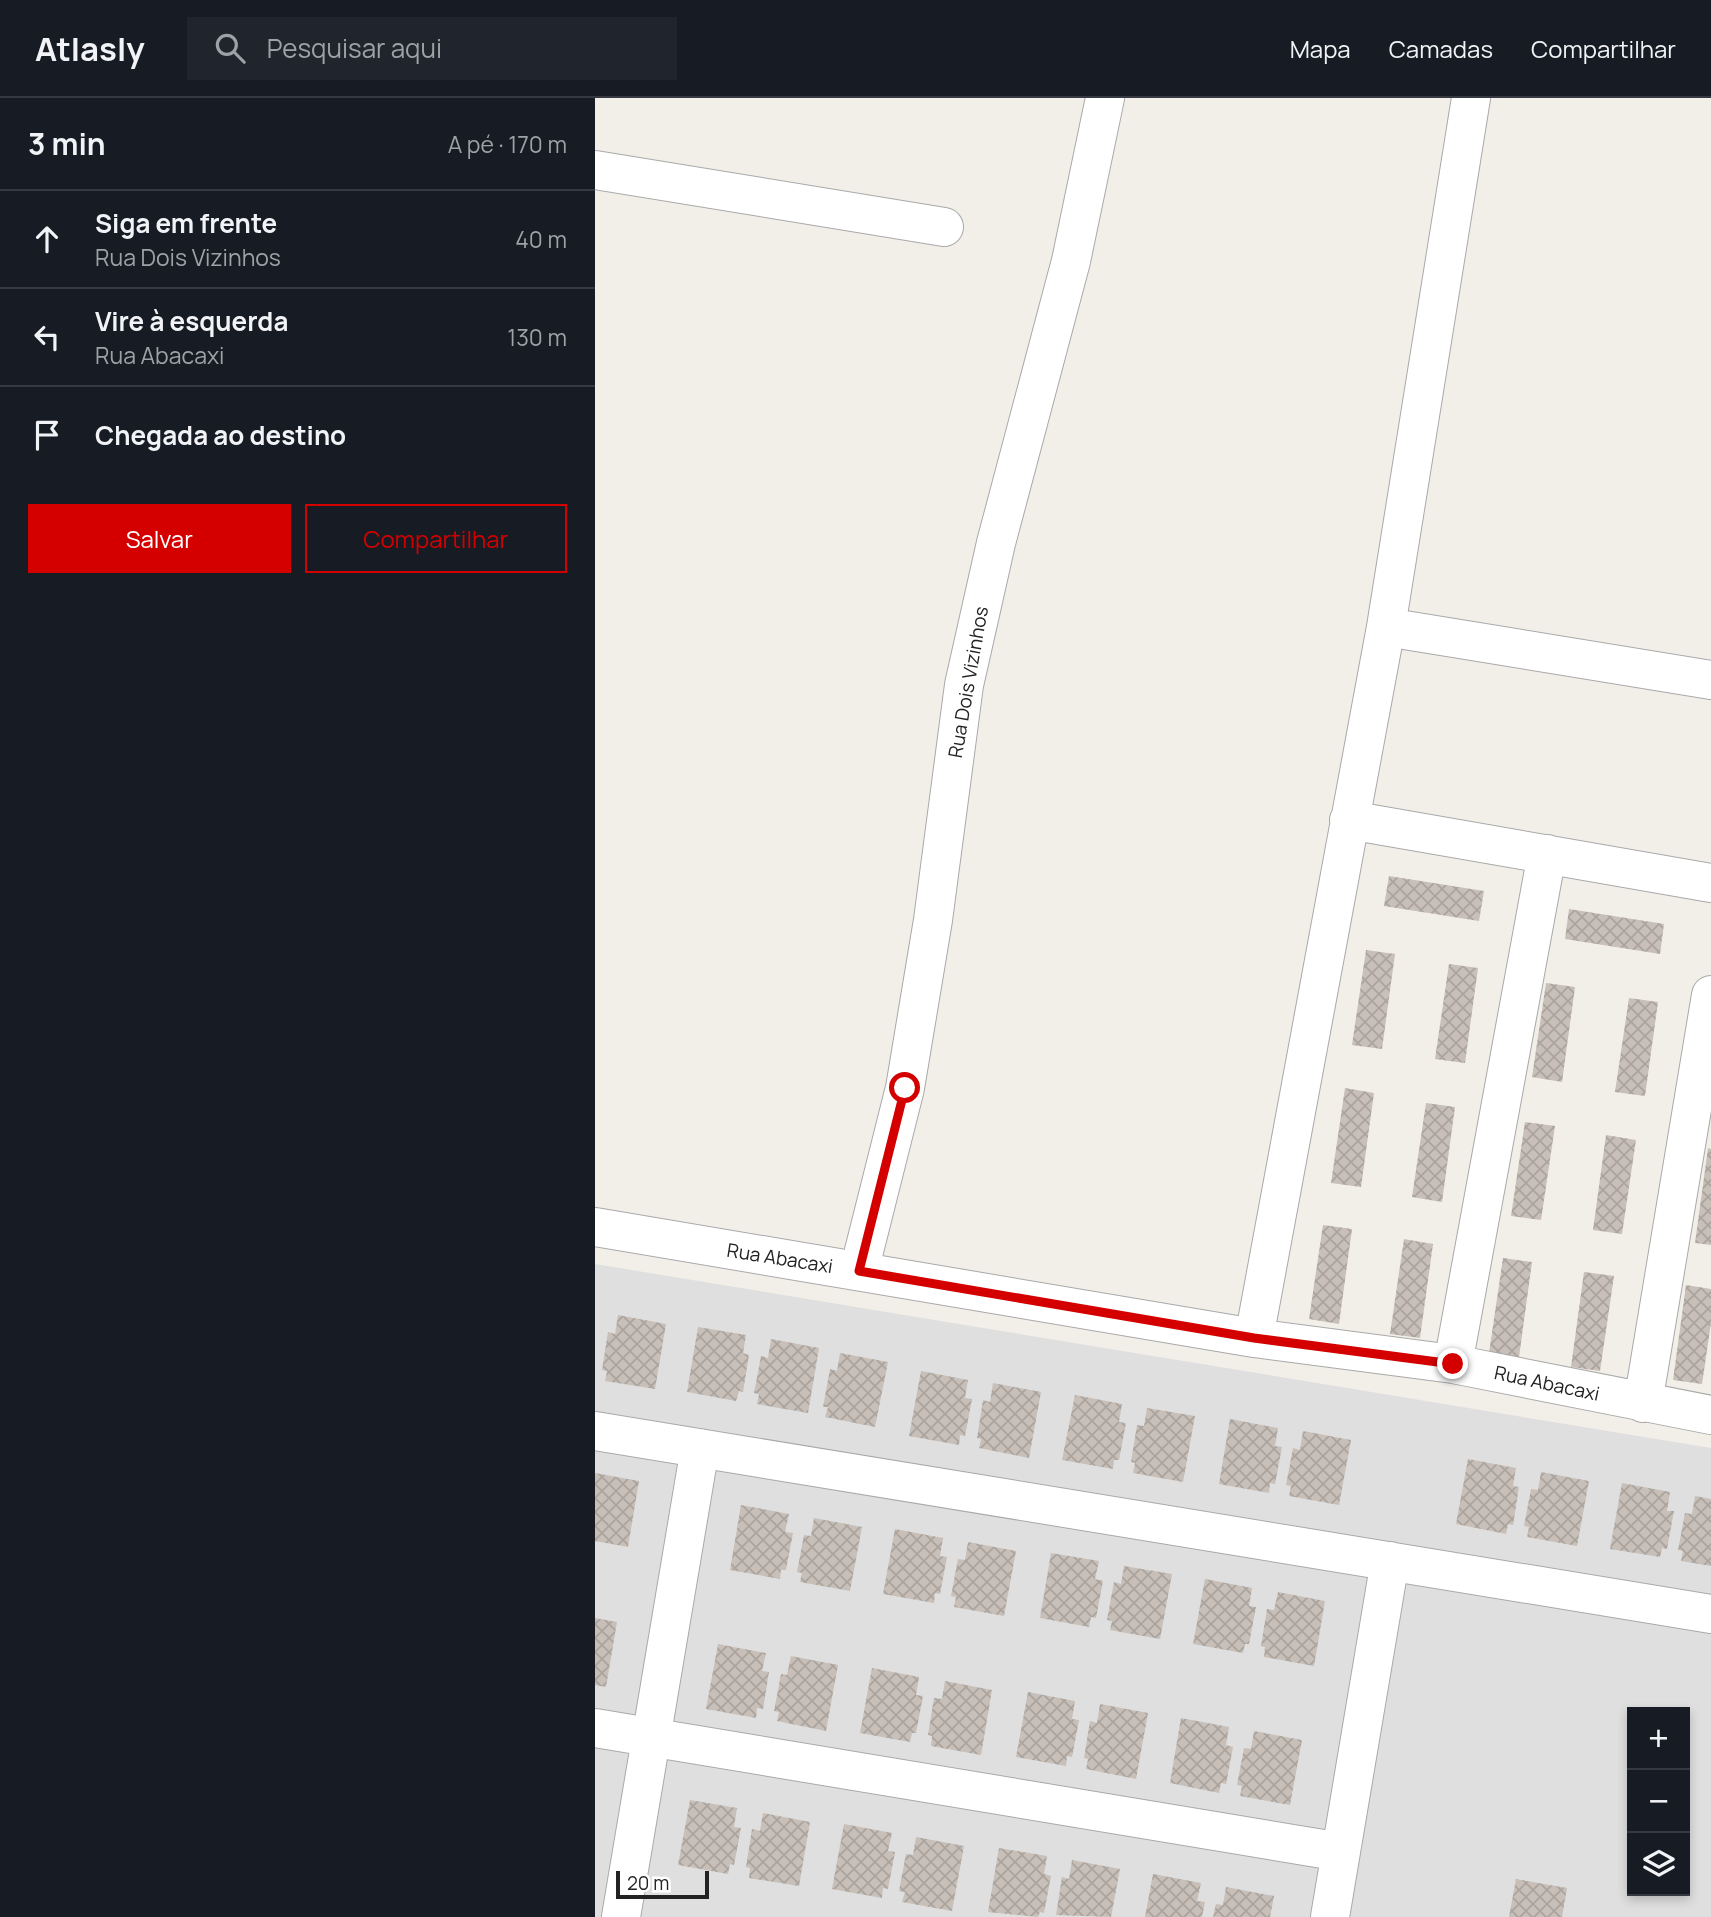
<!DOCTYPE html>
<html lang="pt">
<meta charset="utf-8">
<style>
:root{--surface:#171b24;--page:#20242c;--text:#f1f3f6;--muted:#9ea1a6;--line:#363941;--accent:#d40000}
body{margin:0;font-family:Manrope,sans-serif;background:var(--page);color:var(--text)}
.controls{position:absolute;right:21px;bottom:21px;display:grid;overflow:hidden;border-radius:0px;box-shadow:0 4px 10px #0003}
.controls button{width:63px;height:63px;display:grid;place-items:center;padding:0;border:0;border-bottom:2px solid var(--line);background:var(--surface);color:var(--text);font:35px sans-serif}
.scale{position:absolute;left:21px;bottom:18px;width:93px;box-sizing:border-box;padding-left:7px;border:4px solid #222;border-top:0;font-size:19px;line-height:24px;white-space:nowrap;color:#222;-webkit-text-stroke:5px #fff;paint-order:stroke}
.stop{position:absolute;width:21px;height:21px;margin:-16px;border:5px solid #d40000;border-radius:50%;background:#fff}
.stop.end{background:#d40000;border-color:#fff;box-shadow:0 2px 7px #0008}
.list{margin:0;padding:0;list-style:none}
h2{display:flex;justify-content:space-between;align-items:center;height:91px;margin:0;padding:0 28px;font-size:30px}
h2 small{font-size:23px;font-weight:400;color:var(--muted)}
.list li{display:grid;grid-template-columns:46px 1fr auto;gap:21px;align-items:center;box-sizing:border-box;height:98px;padding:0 28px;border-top:2px solid var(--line)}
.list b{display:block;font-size:26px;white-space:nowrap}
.list p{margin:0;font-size:23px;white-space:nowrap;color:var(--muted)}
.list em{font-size:23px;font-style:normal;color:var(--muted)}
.actions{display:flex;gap:14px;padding:21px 28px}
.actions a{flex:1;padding:16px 0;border:2px solid var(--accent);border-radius:0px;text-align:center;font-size:24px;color:var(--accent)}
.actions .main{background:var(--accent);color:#fff}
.icon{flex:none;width:38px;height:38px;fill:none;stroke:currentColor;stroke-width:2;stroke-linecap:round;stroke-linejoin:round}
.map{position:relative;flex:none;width:1116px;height:1819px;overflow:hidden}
header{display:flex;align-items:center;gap:42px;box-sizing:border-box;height:98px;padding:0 35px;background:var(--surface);border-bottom:2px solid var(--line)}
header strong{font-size:33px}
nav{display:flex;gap:38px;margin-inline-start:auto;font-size:24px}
.search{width:490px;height:63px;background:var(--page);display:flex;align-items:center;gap:18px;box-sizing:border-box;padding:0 24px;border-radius:0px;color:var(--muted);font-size:26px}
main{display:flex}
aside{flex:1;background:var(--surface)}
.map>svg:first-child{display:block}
.residential{fill:#e0dfdf;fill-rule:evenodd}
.building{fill:url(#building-cross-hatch)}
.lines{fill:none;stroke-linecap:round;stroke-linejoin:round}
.minor-casing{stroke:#a9a9a9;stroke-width:40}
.minor{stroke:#fff;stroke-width:38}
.route{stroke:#d40000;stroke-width:9}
.labels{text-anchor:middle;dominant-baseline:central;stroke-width:5;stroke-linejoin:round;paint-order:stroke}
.street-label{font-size:19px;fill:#222;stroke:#fff}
</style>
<header>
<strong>Atlasly</strong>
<div class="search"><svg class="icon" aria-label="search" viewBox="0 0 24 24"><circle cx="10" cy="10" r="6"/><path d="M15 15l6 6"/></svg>Pesquisar aqui</div>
<nav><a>Mapa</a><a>Camadas</a><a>Compartilhar</a></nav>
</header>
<main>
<aside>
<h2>3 min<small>A pé · 170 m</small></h2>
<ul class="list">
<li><svg class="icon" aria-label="ahead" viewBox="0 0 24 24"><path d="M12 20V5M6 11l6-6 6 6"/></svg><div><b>Siga em frente</b><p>Rua Dois Vizinhos</p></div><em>40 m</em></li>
<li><svg class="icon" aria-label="left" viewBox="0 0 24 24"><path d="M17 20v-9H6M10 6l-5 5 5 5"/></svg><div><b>Vire à esquerda</b><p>Rua Abacaxi</p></div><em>130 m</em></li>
<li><svg class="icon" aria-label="arrive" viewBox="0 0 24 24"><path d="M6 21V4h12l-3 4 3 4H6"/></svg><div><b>Chegada ao destino</b></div></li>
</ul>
<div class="actions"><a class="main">Salvar</a><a>Compartilhar</a></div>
</aside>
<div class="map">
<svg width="1116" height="1819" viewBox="0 0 1116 1819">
<defs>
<pattern id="building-cross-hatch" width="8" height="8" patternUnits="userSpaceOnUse" patternTransform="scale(1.75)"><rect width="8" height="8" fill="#c7bfb8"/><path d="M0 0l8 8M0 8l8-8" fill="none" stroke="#aba49e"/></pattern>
</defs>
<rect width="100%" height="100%" fill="#f2efe9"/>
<path class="residential" d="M0 1166 1116 1350V1819H0ZM1037 1614H1090V1793H1037Z"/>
<path class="building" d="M794 778 889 793 884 823 789 808Z
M974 811 1069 826 1065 856 970 841Z
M771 852 800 856 787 951 757 947Z
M854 866 883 870 870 965 840 961Z
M951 885 980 889 967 984 937 979Z
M1034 900 1063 904 1050 998 1020 994Z
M750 990 779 995 766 1089 736 1085Z
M831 1005 860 1009 847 1104 817 1099Z
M930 1024 960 1028 946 1122 916 1118Z
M1011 1037 1041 1042 1027 1136 998 1132Z
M1113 1050 1116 1051V1147L1100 1145Z
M728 1127 757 1131 744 1226 714 1221Z
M809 1141 838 1146 825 1240 795 1236Z
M908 1160 937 1164 924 1259 894 1255Z
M989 1174 1019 1178 1005 1273 976 1269Z
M1091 1187 1116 1191V1225L1107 1286 1078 1282Z
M23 1217 71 1226 60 1291 10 1283 12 1273 7 1272 13 1234 20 1236Z
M103 1229 151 1237 148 1255 154 1257 148 1294 144 1293 141 1303 92 1294Z
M176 1241 224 1250 213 1315 162 1306 164 1296 159 1295 166 1258 173 1260Z
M245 1255 293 1264 280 1329 230 1319 233 1309H228L235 1271 242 1273Z
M326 1273 373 1282 370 1300 377 1301 370 1338 365 1337 364 1347 314 1338Z
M398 1285 446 1294 434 1360 384 1350 386 1341 382 1340 388 1302 395 1304Z
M480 1297 527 1306 524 1324 531 1325 524 1362H519L518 1371 467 1362Z
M552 1310 600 1318 588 1384 538 1375 540 1365 536 1364 542 1327 549 1328Z
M635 1321 683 1330 680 1348 687 1349 680 1386 675 1385 674 1395 624 1386Z
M708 1333 756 1342 744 1407 694 1398 696 1388 691 1387 698 1350 705 1352Z
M873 1361 921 1370 918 1388 924 1389 918 1427 913 1426 911 1436 861 1426Z
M946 1374 994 1383 982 1448 932 1439 934 1429 929 1428 936 1391 943 1392Z
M0 1375 44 1383 33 1449 0 1443Z
M1027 1385 1075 1394 1072 1413H1079L1072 1451 1067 1450 1065 1459 1015 1451Z
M1100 1398 1116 1401V1468L1086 1463 1088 1453 1083 1452 1090 1415 1097 1416Z
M146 1407 194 1416 190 1434 198 1435 191 1472H186L185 1481 135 1472Z
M219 1420 267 1429 255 1493 205 1484 207 1475 202 1474 209 1437 216 1438Z
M300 1431 348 1440 345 1458 352 1459 345 1496 340 1495 339 1505 288 1496Z
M373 1444 421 1453 409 1518 359 1509 361 1499 356 1498 363 1461 370 1462Z
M456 1455 504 1463 500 1481 508 1483 501 1520 496 1519 494 1529 445 1520Z
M529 1468 577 1476 565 1541 515 1532 517 1523 512 1522 519 1484 526 1486Z
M610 1481 657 1490 654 1508 661 1509 654 1546H650L648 1555 598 1546Z
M683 1494 730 1503 719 1568 669 1559 670 1549 666 1548 672 1511 679 1512Z
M0 1520 22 1524 11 1589 0 1587Z
M123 1546 171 1555 167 1573 174 1574 168 1611 162 1610 161 1620 111 1611Z
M196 1558 243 1567 231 1633 182 1623 184 1614 179 1613 186 1576 192 1577Z
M277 1570 324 1579 321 1597 328 1598 321 1635H317L315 1644 265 1635Z
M350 1583 397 1592 386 1657 336 1648 337 1638 333 1637 339 1600 347 1601Z
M433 1594 480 1603 477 1621 484 1622 477 1659 472 1658 471 1668 421 1659Z
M505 1606 553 1615 541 1681 491 1671 493 1661 489 1660 495 1623 502 1625Z
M586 1620 634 1629 631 1647 638 1649 631 1686 626 1685 624 1695 575 1685Z
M659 1633 707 1642 695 1707 645 1698 647 1688 642 1687 649 1650 656 1651Z
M95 1702 142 1710 139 1729 146 1730 139 1767 135 1766 133 1776 83 1767Z
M168 1715 215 1724 204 1788 154 1780 155 1770 151 1769 157 1731 165 1733Z
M249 1726 297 1735 293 1753 300 1754 293 1791 288 1790 287 1800 237 1791Z
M321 1739 369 1748 357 1813 307 1804 310 1794 304 1793 311 1756 318 1757Z
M404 1750 452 1758 449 1776 456 1778 449 1815 445 1814 443 1819 393 1814Z
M477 1762 525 1771 516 1819 461 1817 467 1779 474 1781Z
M558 1776 606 1785 602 1803 610 1804 607 1819H550Z
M921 1781 972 1790 967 1819H914Z
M631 1789 679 1798 675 1819H618L621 1806 628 1807Z"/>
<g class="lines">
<defs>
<path id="minor" d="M0 72 349 129
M791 529 1116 582
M754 722 1116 785
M0 1129 659 1240 858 1266 1116 1317
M264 1173 310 990 338 822 369 587 401 445 476 163 510 0
M659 1240 791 529 876 0
M858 1266 952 756
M1048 1305 1116 897
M0 1333 1116 1516
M0 1630 746 1754
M26 1819 105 1350
M735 1819 795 1463"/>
</defs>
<use href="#minor" class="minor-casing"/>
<use href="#minor" class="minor"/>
</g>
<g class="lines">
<path class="route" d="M310 990 264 1173 659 1240 858 1266"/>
</g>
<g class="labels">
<g class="street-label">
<text transform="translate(373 584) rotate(-80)">Rua Dois Vizinhos</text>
<text transform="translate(185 1160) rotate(9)">Rua Abacaxi</text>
<text transform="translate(952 1285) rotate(12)">Rua Abacaxi</text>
</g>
</g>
</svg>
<div class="controls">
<button>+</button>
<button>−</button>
<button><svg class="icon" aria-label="layers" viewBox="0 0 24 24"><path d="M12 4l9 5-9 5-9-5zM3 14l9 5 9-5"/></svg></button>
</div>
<div class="scale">20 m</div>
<div class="stop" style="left:310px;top:990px"></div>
<div class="stop end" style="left:858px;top:1266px"></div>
</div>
</main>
